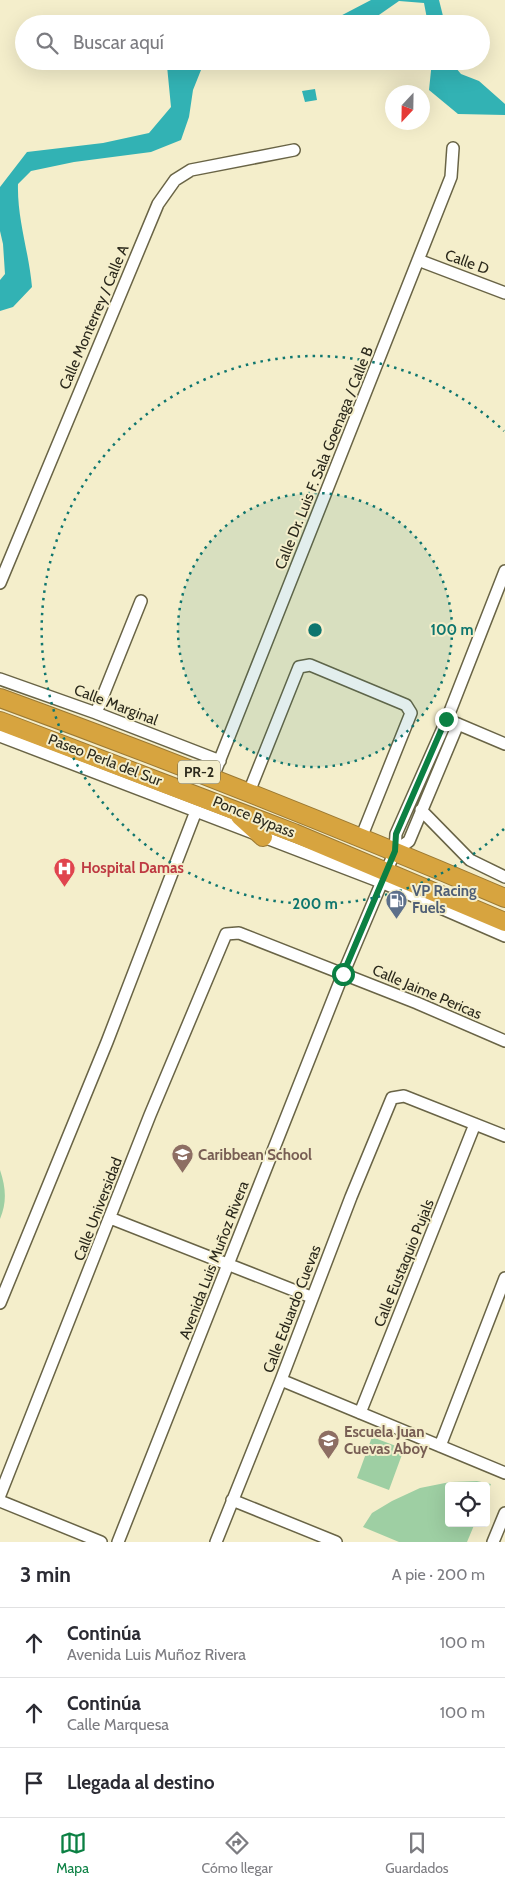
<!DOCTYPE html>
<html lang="es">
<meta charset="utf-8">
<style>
:root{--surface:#fff;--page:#f2f2f3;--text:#2b2b33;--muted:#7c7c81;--line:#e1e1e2;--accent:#0b8043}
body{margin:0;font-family:Cabin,sans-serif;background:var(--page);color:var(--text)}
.controls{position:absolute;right:15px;bottom:15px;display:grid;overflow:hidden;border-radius:5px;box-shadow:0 5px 20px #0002}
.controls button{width:45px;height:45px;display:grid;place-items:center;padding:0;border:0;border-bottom:1px solid var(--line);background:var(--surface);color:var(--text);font:25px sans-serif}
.compass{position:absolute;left:385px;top:85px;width:45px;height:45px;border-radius:50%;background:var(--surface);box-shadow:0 5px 20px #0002;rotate:202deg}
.stop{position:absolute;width:15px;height:15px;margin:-11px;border:4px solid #0b8043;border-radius:50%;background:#fff}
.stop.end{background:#0b8043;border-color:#fff;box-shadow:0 1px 5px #0008}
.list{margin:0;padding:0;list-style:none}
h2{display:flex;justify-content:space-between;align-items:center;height:65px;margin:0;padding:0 20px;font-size:21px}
h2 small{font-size:16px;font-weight:400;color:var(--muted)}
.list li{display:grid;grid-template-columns:32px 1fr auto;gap:15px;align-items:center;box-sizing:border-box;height:70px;padding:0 20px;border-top:1px solid var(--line)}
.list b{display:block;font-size:19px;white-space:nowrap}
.list p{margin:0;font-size:16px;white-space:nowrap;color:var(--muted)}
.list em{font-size:16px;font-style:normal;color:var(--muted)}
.icon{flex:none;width:28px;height:28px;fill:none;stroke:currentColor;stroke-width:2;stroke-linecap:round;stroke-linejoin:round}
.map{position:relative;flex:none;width:505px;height:1542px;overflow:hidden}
.search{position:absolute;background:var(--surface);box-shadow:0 5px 20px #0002;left:15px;right:15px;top:15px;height:55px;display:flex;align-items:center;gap:12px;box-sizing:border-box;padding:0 18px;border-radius:28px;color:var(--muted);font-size:19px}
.sheet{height:275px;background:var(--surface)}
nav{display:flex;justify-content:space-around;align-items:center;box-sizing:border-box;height:70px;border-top:1px solid var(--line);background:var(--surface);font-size:14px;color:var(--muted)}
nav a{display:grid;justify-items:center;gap:2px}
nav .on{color:var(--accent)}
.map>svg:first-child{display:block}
.green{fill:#9ecfa3}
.water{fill:#32b2b4}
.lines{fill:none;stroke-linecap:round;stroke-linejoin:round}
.minor-casing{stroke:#696446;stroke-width:14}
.highway-casing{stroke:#9b7933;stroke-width:20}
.minor{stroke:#fff;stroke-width:11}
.highway{stroke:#d7a43f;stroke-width:18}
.route{stroke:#0b8043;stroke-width:6}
.ring{fill:none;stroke:#0f766e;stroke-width:2.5;stroke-dasharray:2.5 5}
.labels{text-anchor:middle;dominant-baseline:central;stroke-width:4;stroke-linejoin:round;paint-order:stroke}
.shield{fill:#f4eecb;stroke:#676450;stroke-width:1}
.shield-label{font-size:14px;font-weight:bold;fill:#2b291c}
.street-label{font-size:15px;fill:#2b291c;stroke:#f4eecb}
.health-label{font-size:15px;font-weight:bold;fill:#be3a42;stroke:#f4eecb;text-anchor:start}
.service-label{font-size:15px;font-weight:bold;fill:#4e5e75;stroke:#f4eecb;text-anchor:start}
.education-label{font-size:15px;font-weight:bold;fill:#785e54;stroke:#f4eecb;text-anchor:start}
.centre{fill:#0f766e;stroke:#f4eecb;stroke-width:2.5}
.ring-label{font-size:15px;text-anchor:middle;font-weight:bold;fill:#0f766e;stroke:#f4eecb;stroke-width:4;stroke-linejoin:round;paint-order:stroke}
</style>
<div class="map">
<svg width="505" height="1542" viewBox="0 0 505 1542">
<rect width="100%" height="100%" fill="#f4eecb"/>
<path class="green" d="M0 1170C6 1188 7 1202 0 1219Z
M372 1437 404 1449 389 1490 357 1478Z
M477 1481 491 1484 486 1495V1486H449V1523H475L467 1542H399L363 1527 372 1513 392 1501 420 1488 450 1482Z"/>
<path class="water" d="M371 0H439L445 24H428L424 3 399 1 366 24H325Z
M171 61H221L201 70 193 90 189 117 181 140 151 152 74 162 31 171 18 184C17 219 29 252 32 287L13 307 0 311V280L5 274 3 244 0 231V187L27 152 103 143 149 133 171 107 167 66Z
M432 61H450L461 74 479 81 505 104V115L458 114 429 90Z
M315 89 317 100 305 102 302 91Z"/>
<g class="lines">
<defs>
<path id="minor" d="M418 260 505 293
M0 583 158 204 175 180 191 170 294 150
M0 679 96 713 220 761
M96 713 141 601
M453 722 505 744
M0 736 381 882 505 936
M213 777 451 177 453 148
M249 792 299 667 310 665 406 705 411 713 361 838
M421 810 470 860 505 877
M395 851 409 841 458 724
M110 1218 311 1297
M0 1303 107 1042 196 811
M281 1380 505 1473
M360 1413 475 1124
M440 1446 505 1278
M0 1495 150 1115 226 934 239 933 417 1003 505 1041
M232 1500 336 1542
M0 1501 101 1542
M118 1542 343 974 395 851 396 834 447 719 505 571
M216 1542 281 1380 351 1197 392 1098 404 1096 505 1136
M493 1542 505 1513"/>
<path id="highway" d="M0 698C170 760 338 827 505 898
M0 721 294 833 505 922
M240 816 263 837"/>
</defs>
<use href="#minor" class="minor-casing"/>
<use href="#highway" class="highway-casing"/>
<use href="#minor" class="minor"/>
<use href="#highway" class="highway"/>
</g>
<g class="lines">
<path class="route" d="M343 974 395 851 396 834 446 719"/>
</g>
<circle cx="315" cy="630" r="137" fill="#0f766e" fill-opacity=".12"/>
<g class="ring">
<circle cx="315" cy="630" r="137"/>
<path d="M504 829A274 274 0 1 1 504 431"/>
</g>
<defs>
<symbol id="hospital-pin" viewBox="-11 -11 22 30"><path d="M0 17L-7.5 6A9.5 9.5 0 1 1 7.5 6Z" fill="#e0444e" stroke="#f4eecb"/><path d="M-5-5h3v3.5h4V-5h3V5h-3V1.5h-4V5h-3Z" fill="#fff"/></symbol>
<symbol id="fuel-pin" viewBox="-11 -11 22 30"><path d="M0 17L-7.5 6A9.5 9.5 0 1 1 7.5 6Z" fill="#5c6f8a" stroke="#f4eecb"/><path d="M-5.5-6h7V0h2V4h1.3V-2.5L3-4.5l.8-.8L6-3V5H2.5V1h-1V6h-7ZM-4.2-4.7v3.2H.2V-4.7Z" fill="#fff"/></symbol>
<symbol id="school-pin" viewBox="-11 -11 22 30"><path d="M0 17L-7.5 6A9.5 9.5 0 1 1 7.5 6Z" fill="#8d6e63" stroke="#f4eecb"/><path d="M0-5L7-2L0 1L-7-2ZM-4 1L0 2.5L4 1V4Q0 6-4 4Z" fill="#fff"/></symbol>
</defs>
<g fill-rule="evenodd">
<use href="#hospital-pin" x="52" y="856" width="25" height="34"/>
<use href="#fuel-pin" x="384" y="888" width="25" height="34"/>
<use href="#school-pin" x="170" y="1142" width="25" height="34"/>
<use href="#school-pin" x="316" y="1428" width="25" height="34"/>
</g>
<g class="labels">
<rect class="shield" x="178" y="760.5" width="42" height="23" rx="4"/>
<g class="shield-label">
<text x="199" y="772">PR-2</text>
</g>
<g class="street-label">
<text transform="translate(467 262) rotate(20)">Calle D</text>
<text transform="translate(94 317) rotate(-67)">Calle Monterrey / Calle A</text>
<text transform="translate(324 458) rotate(-68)">Calle Dr. Luis F. Sala Goenaga / Calle B</text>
<text transform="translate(116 705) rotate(21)">Calle Marginal</text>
<text transform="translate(105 760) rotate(21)">Paseo Perla del Sur</text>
<text transform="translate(254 817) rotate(22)">Ponce Bypass</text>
<text transform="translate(427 992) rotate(23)">Calle Jaime Pericas</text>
<text transform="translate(98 1209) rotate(-69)">Calle Universidad</text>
<text transform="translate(214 1260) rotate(-69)">Avenida Luis Muñoz Rivera</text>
<text transform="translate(404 1263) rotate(-68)">Calle Eustaquio Pujals</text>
<text transform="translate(292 1309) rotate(-69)">Calle Eduardo Cuevas</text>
</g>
<g class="health-label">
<text x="81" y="868">Hospital Damas</text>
</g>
<g class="service-label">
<text x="412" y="891">VP Racing<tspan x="412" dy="17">Fuels</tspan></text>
</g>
<g class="education-label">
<text x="198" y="1155">Caribbean School</text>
<text x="344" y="1432">Escuela Juan<tspan x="344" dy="17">Cuevas Aboy</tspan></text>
</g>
</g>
<circle cx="315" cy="630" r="8" class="centre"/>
<g class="ring-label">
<text x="452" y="635">100 m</text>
<text x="315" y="909">200 m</text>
</g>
</svg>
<div class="controls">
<button><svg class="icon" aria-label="locate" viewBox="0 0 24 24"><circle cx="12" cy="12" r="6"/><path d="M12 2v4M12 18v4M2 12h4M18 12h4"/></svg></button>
</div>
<svg class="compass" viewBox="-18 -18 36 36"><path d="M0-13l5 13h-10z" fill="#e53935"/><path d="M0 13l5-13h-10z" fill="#7c7c81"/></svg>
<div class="stop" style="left:343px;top:974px"></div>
<div class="stop end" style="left:446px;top:719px"></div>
<div class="search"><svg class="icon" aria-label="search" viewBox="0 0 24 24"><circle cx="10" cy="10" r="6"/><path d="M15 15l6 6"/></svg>Buscar aquí</div>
</div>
<section class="sheet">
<h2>3 min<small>A pie · 200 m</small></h2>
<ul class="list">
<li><svg class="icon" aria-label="ahead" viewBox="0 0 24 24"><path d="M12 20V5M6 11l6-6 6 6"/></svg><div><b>Continúa</b><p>Avenida Luis Muñoz Rivera</p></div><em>100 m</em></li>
<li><svg class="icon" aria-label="ahead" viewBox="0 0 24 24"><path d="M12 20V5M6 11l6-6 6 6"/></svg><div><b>Continúa</b><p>Calle Marquesa</p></div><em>100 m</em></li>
<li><svg class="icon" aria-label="arrive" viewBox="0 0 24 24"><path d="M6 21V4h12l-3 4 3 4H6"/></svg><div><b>Llegada al destino</b></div></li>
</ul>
</section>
<nav>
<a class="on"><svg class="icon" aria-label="map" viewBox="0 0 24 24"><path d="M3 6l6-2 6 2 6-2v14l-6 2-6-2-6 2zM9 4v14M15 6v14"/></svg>Mapa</a>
<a><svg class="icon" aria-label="directions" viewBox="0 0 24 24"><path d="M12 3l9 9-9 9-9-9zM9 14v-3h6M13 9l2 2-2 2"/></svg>Cómo llegar</a>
<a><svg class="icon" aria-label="saved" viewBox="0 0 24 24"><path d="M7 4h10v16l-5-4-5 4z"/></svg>Guardados</a>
</nav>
